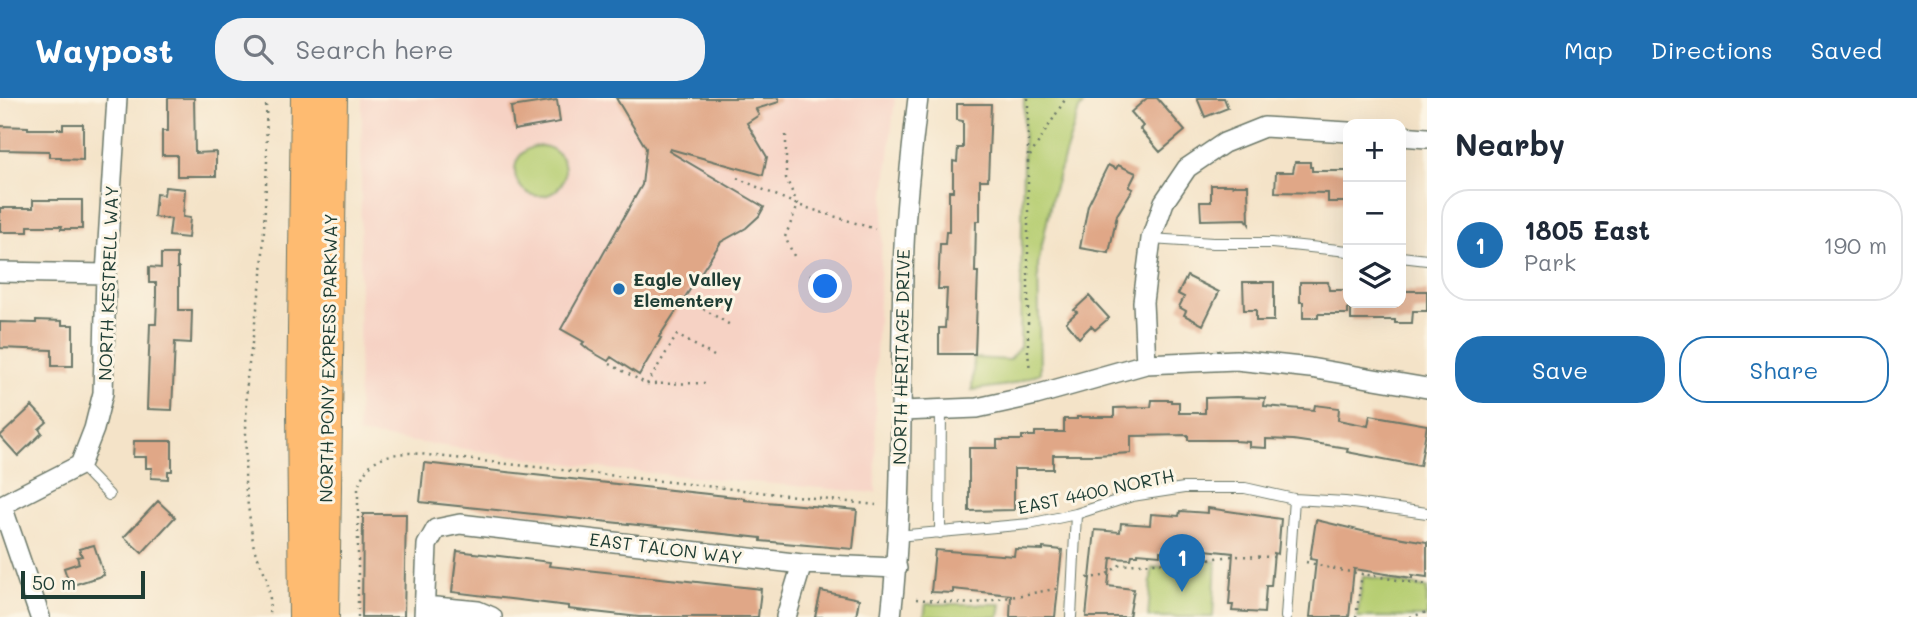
<!DOCTYPE html>
<meta charset="utf-8">
<style>
:root{--surface:#fff;--page:#f2f2f3;--text:#1f2937;--muted:#747a83;--line:#e0e1e3;--accent:#1f6fb2}
body{margin:0;font-family:Mali,sans-serif;background:var(--page);color:var(--text)}
.controls{position:absolute;right:21px;top:21px;display:grid;overflow:hidden;border-radius:14px;box-shadow:0 7px 28px #0002}
.controls button{width:63px;height:63px;display:grid;place-items:center;padding:0;border:0;border-bottom:2px solid var(--line);background:var(--surface);color:var(--text);font:35px sans-serif}
.scale{position:absolute;left:21px;bottom:18px;width:124px;box-sizing:border-box;padding-left:7px;border:4px solid #1f3d34;border-top:0;font-size:19px;line-height:24px;white-space:nowrap;color:#1f3d34;-webkit-text-stroke:5px #fcf5e5;paint-order:stroke}
.you{position:absolute;left:826px;top:189px;width:24px;height:24px;margin:-18px;border:5px solid #fff;border-radius:50%;background:#1a73e8;box-shadow:0 0 0 10px #1a73e833}
.badge{display:grid;place-items:center;width:46px;height:46px;border-radius:50%;background:var(--accent);color:#fff;font-size:23px;font-weight:700}
.pin{position:absolute;translate:-50% -58px;filter:drop-shadow(0 2px 4px #0008)}
.pin::after{content:'';position:absolute;top:37px;width:24px;height:21px;background:inherit;clip-path:polygon(0 0,100% 0,50% 100%)}
.list{margin:0;padding:0;list-style:none}
h2{display:flex;justify-content:space-between;align-items:center;height:91px;margin:0;padding:0 28px;font-size:30px}
h2 small{font-size:23px;font-weight:400;color:var(--muted)}
.list li{display:grid;grid-template-columns:46px 1fr auto;gap:21px;align-items:center;box-sizing:border-box;height:112px;margin:0 14px 14px;padding:0 14px;border:2px solid var(--line);border-radius:28px}
.list b{display:block;font-size:26px;white-space:nowrap}
.list p{margin:0;font-size:23px;white-space:nowrap;color:var(--muted)}
.list em{font-size:23px;font-style:normal;color:var(--muted)}
.actions{display:flex;gap:14px;padding:21px 28px}
.actions a{flex:1;padding:16px 0;border:2px solid var(--accent);border-radius:28px;text-align:center;font-size:24px;color:var(--accent)}
.actions .main{background:var(--accent);color:#fff}
.icon{flex:none;width:38px;height:38px;fill:none;stroke:currentColor;stroke-width:2;stroke-linecap:round;stroke-linejoin:round}
.map{position:relative;flex:none;width:1427px;height:519px;overflow:hidden}
header{display:flex;align-items:center;gap:42px;box-sizing:border-box;height:98px;padding:0 35px;background:var(--accent);color:#fff}
header strong{font-size:33px}
nav{display:flex;gap:38px;margin-inline-start:auto;font-size:24px}
.search{width:490px;height:63px;background:var(--page);display:flex;align-items:center;gap:18px;box-sizing:border-box;padding:0 24px;border-radius:28px;color:var(--muted);font-size:26px}
main{display:flex}
aside{flex:1;background:var(--surface)}
.map>svg:first-child{display:block}
.built{fill:#f6d2c4}
.green{fill:#b6cd71;stroke:#6a8552;stroke-width:2}
.building{fill:#e0a787}
.lines{fill:none;stroke-linecap:round;stroke-linejoin:round}
.service-casing{stroke:#6a7768;stroke-width:12}
.minor-casing{stroke:#6a7768;stroke-width:22}
.primary-casing{stroke:#6a7768;stroke-width:32}
.path{stroke:#6a7768;stroke-width:2.5;stroke-dasharray:2 5;stroke-linecap:butt}
.service{stroke:#fff;stroke-width:10}
.minor{stroke:#fff;stroke-width:19}
.primary{stroke:#febb71;stroke-width:30}
.poi-dot{fill:#1f6fb2;stroke:#fcf5e5;stroke-width:2.5}
.labels{text-anchor:middle;dominant-baseline:central;stroke-width:6;stroke-linejoin:round;paint-order:stroke}
.poi-label{font-size:18px;font-weight:bold;fill:#1f3d34;stroke:#fcf5e5;text-anchor:start}
.street-label{font-size:18px;fill:#1f3d34;stroke:#fcf5e5}
</style>
<header>
<strong>Waypost</strong>
<div class="search"><svg class="icon" aria-label="search" viewBox="0 0 24 24"><circle cx="10" cy="10" r="6"/><path d="M15 15l6 6"/></svg>Search here</div>
<nav><a>Map</a><a>Directions</a><a>Saved</a></nav>
</header>
<main>
<div class="map">
<svg width="1427" height="519" viewBox="0 0 1427 519">
<rect width="100%" height="100%" fill="#fcf5e5"/>
<filter id="ink" filterUnits="userSpaceOnUse"><feTurbulence type="fractalNoise" baseFrequency=".0143" numOctaves="2"/><feDisplacementMap in="SourceGraphic" scale="14" xChannelSelector="R" yChannelSelector="G"/><feConvolveMatrix kernelMatrix="1 2 1 2 8 2 1 2 1" color-interpolation-filters="sRGB"/></filter>
<filter id="wash" filterUnits="userSpaceOnUse"><feTurbulence type="fractalNoise" baseFrequency=".00686" numOctaves="4" result="noise"/><feDisplacementMap in="SourceGraphic" scale="28" xChannelSelector="R" yChannelSelector="G"/><feGaussianBlur stdDeviation="1.57" result="paint"/><feColorMatrix in="noise" values="0 0 0 0 0 0 0 0 0 0 0 0 0 0 0 0 0 1.4 0 .05"/><feComposite in="paint" operator="in"/></filter>
<g filter="url(#wash)">
<rect width="100%" height="100%" fill="#f4e3c8"/>
<path class="built" d="M362 0H895L884 105 875 277 876 395 615 372 358 336Z"/>
<path class="green" d="M1024 0H1088L1079 12 1053 95 1038 166 1040 275 1009 287 972 292 974 260 1009 262 1020 249Z
M515 73a25 25 0 1 1 50 0a25 25 0 1 1-50 0Z
M1216 463 1213 519H1148L1152 470Z
M1363 478 1427 490V519H1357Z
M926 506H1001L999 519H924Z"/>
<g id="blocks">
<path class="building" d="M168 0H194L195 55 216 54V78H177V57H162V33H168Z
M616 0H779V4L756 11 759 17 747 25 767 59 763 77 670 51 669 53 764 109 759 118 746 130 721 144 659 239 661 240 639 277 611 259 608 263 589 252 582 246 584 244 561 231 642 87 646 50Z
M1147 0H1157L1185 33 1160 54 1140 31 1143 28 1131 14Z
M1197 0H1224L1228 10 1205 19Z
M557 2 560 24 514 32 511 9Z
M957 6H991L988 82H980V123H976L975 174H978L975 256H939V230H945L947 191H938L940 146H945L946 134H949V93H953V63L957 64 958 50H963V23L957 22Z
M63 26H83V62L61 61V59H49V53L0 52V28L28 29V31H63Z
M1295 64H1310V69H1312V73H1348V104H1328V95L1275 94 1276 74H1293Z
M1108 67 1116 71 1118 67 1136 75 1129 89 1133 91 1117 117 1109 155 1080 150 1088 107Z
M1211 87H1231L1233 88 1232 87H1248L1249 126 1246 121 1201 122 1200 104H1211Z
M165 89 185 91 183 119 190 120 188 140 169 138 171 121 154 119 156 96 164 97Z
M33 102H82V131H61L62 128H28V134H0V110H33Z
M161 156H177V170H179V212H192L191 245 175 244 172 312 147 311 150 226H156L157 199H156V185H149V169L161 170Z
M1187 178 1219 194 1203 227 1184 217 1186 213 1179 209 1184 199 1178 196Z
M1243 184H1274V223H1256V212H1244Z
M1300 184H1328L1329 192H1348V216H1318V220H1303V204H1300Z
M1401 193H1427V213H1413L1412 225H1395V222H1351V205H1401Z
M1089 198 1109 220 1095 232 1091 228 1079 240 1066 224 1077 214 1074 212Z
M36 222 62 223V227H73V268H52V252L0 250V224L36 225Z
M1236 299 1265 300 1264 308 1314 312 1315 307 1339 310 1338 322 1368 328 1370 317 1427 327 1420 368 1347 354 1348 350 1293 342 1266 341V350L1249 349V344L1235 343V342H1188V337L1131 338V355L1096 357H1053V371H1014V412L969 413V350H997V342H1022V338H1035V334H1064V321H1077V319H1114V310L1151 309 1152 302H1171V304H1179V315H1205V300Z
M32 308 47 324 39 331 42 335 18 358 0 338Z
M134 343H172V373H168V381L151 380 152 370H146V359H133Z
M424 365 744 400V402L857 412 853 451 761 443V440L420 404Z
M158 403 175 419 142 455 124 439Z
M1208 410 1281 421 1278 456 1274 455 1271 488H1266L1264 515 1232 513 1233 507H1229L1233 455 1196 451V454L1167 452V454L1160 453V457L1138 455V457H1132L1131 461 1111 460 1108 488 1134 491 1129 519H1086L1095 432 1120 434 1121 425 1150 427 1151 416 1179 418 1180 413 1208 415Z
M363 416H406L404 519H362Z
M1316 422 1362 433 1427 444V479L1412 477V480L1354 471 1349 519H1310L1316 462 1310 461Z
M94 447 104 477 70 488 64 470 79 465 77 459 82 458 79 451Z
M1043 450 1062 452 1055 519H1010L1011 497 953 491V495L931 494 935 452 1014 458 1015 451 1043 452Z
M457 453 550 464 549 468 761 491 758 519H639L568 511V508L452 494Z
M821 493 859 501 856 519H815Z"/>
</g>
</g>
<g filter="url(#ink)">
<use href="#blocks" fill-opacity="0" stroke="#6a7768" stroke-width="2"/>
<g class="lines">
<defs>
<path id="service" d="M1151 141 1213 145H1272L1348 153
M1401 159 1427 162
M80 367 109 397
M940 435 941 311
M897 438 1029 426 1076 416 1132 398 1184 390H1245L1294 401 1345 404 1427 415
M1071 519 1076 416
M1286 519 1294 401"/>
<path id="minor" d="M1401 38 1427 40
M0 174 106 176
M1146 266 1143 204 1151 141 1164 104 1187 70 1224 45 1264 29 1348 34
M902 313 977 310 1036 297 1146 266 1236 262 1310 270 1427 290
M0 408 80 367 94 331 103 295 106 176 117 0
M2 408 40 519
M425 508 478 513 492 519
M424 519 427 447 436 431 460 426 802 466 897 470
M786 519 802 466
M891 519C905 396 899 271 904 148 906 98 912 49 918 0"/>
<path id="primary" d="M304 519 302 311 306 0
M324 519 332 0"/>
</defs>
<use href="#service" class="service-casing"/>
<use href="#minor" class="minor-casing"/>
<use href="#primary" class="primary-casing"/>
<path class="path" d="M266 0 267 63 262 176 247 280 245 386 254 451 267 480 270 501 269 519
M1028 0V255L1030 272
M786 37V80L798 107 785 139 796 162
M1030 58 1066 0
M737 80 798 107 875 131
M810 176 826 188
M685 200 732 228
M610 266 647 286 709 285
M647 286 677 237 714 258
M1306 464 1339 472 1427 487
M1087 480 1104 478 1120 467 1191 463 1233 458 1276 459
M916 501 971 506 1061 490
M358 519V390C366 362 383 356 410 355L876 407
M1356 519 1362 476
M1410 519 1427 514"/>
<use href="#service" class="service"/>
<use href="#minor" class="minor"/>
<use href="#primary" class="primary"/>
</g>
</g>
<circle class="poi-dot" cx="619" cy="191" r="7"/>
<g class="labels">
<g class="poi-label">
<text x="633" y="181">Eagle Valley<tspan x="633" dy="21">Elementery</tspan></text>
</g>
<g class="street-label">
<text transform="translate(108 185) rotate(-88)">NORTH KESTRELL WAY</text>
<text transform="translate(901 259) rotate(-89)">NORTH HERITAGE DRIVE</text>
<text transform="translate(328 260) rotate(-89)">NORTH PONY EXPRESS PARKWAY</text>
<text transform="translate(1096 393) rotate(-12)">EAST 4400 NORTH</text>
<text transform="translate(666 450) rotate(7)">EAST TALON WAY</text>
</g>
</g>
</svg>
<div class="controls">
<button>+</button>
<button>−</button>
<button><svg class="icon" aria-label="layers" viewBox="0 0 24 24"><path d="M12 4l9 5-9 5-9-5zM3 14l9 5 9-5"/></svg></button>
</div>
<div class="scale">50 m</div>
<div class="you"></div>
<div class="pin badge" style="left:1182px;top:494px">1</div>
</div>
<aside>
<h2>Nearby<small></small></h2>
<ul class="list">
<li><span class="badge">1</span><div><b>1805 East</b><p>Park</p></div><em>190 m</em></li>
</ul>
<div class="actions"><a class="main">Save</a><a>Share</a></div>
</aside>
</main>
